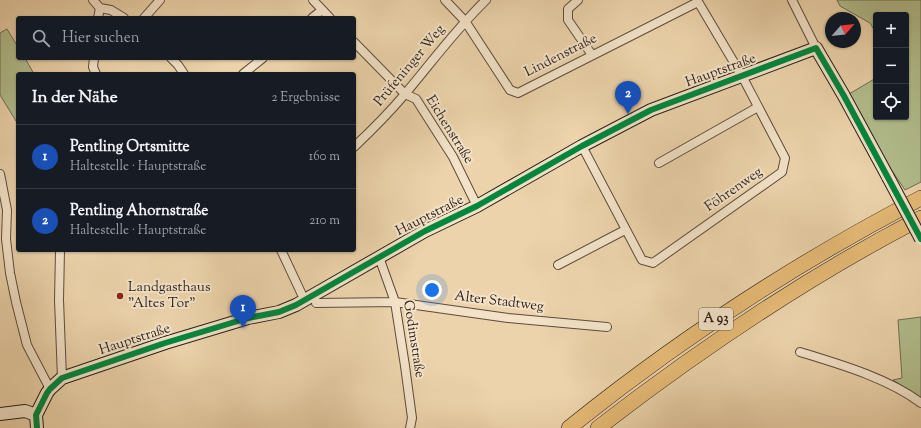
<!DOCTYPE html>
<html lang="de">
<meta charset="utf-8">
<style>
:root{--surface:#171b24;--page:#242831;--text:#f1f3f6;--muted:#9ea1a6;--line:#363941;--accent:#7c3aed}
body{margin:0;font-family:"Sorts Mill Goudy",serif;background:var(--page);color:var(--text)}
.controls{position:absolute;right:12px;top:12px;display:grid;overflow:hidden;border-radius:4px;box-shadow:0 1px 3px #0004}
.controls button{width:36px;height:36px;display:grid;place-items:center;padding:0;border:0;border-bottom:1px solid var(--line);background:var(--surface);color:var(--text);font:20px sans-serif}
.compass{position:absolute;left:825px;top:12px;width:36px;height:36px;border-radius:50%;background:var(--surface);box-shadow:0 1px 3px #0004;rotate:63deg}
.you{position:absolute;left:432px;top:290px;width:14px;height:14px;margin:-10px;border:3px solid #fff;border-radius:50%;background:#1a73e8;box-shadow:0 0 0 6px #1a73e833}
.badge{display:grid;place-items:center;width:26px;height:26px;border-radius:50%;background:var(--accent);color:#fff;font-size:13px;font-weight:700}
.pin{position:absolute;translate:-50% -33px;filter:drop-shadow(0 1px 2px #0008)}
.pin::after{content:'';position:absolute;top:21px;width:14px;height:12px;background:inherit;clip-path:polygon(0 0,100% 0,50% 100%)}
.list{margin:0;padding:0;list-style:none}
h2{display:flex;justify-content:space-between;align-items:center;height:52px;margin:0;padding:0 16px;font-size:17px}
h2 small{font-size:13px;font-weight:400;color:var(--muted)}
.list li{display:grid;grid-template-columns:26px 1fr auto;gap:12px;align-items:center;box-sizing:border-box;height:64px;padding:0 16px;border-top:1px solid var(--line)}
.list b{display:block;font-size:15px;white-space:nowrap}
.list p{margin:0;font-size:13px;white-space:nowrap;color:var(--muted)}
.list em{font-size:13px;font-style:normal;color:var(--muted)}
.icon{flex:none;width:22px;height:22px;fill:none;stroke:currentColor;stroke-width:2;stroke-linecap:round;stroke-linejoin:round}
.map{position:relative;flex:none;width:921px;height:428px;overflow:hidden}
.search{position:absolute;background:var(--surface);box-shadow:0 1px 3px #0004;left:16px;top:16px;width:340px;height:44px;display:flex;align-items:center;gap:10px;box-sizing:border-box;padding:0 14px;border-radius:4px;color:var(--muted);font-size:15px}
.panel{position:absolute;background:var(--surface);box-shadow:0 1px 3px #0004;left:16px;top:72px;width:340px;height:180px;border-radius:4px}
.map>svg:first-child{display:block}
.green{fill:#b2be8e;stroke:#6f6e54}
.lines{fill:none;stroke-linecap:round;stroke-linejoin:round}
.street-casing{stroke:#5c4c3e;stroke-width:10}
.secondary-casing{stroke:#2c1f1a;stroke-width:14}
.highway-casing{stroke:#2c1f1a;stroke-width:16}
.street{stroke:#f3e2c8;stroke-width:8}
.secondary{stroke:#f3e2c8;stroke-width:12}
.highway{stroke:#e6ba76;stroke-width:15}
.secondary-bridge-casing{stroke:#2c1f1a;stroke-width:14;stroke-linecap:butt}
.secondary-bridge{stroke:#f3e2c8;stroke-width:12}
.cycleway-casing{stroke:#f3e2c8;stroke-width:8}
.cycleway{stroke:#00873e;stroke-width:6}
.poi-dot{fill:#8f2418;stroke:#f3e2c8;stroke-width:1.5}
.labels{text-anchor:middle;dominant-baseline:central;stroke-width:4;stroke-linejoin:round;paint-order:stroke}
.shield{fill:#f3e2c8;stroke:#685a4e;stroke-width:1}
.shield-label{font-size:13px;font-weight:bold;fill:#2c1f1a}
.street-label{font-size:14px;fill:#2c1f1a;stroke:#f3e2c8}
.poi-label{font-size:14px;fill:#2c1f1a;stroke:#f3e2c8;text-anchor:start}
</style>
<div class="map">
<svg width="921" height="428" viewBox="0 0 921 428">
<rect width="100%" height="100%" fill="#ecd3ab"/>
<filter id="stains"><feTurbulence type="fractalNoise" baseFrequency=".005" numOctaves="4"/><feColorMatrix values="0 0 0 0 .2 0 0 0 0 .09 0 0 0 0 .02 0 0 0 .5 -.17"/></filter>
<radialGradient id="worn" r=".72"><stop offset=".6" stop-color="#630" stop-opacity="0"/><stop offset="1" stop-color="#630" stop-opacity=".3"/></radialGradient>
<path class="green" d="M837 0H921V182L905 190 890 168 849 94 876 78V117H906V15H876V33L870 23 840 6Z
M7 29 18 47V58H25L34 74H18V120L16 121 0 95V33Z
M921 317V399L893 380 902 378 898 320Z"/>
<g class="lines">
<defs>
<path id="street" d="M93 0 100 8 111 10 124 18
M313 0 330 18
M445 0 465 21 510 90 518 93 698 2
M578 0 568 9V20L592 55
M792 0 816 48
M98 18 100 8
M144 18 160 0
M312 18 322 10
M354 42 405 94 416 99 453 157 477 206
M94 58 93 67 96 74
M171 58 178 65 184 74
M243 74 263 58
M582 146 642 260 653 263 782 172 785 158 742 76 697 0
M354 147C372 130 389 113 405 94 432 62 456 29 486 0
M659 163 758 107
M0 174 7 210 6 239 10 273 16 302 27 345 50 389
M60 250 59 300 62 378
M281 250 304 299
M379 257 395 302 405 366 412 418 410 428
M558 265 625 230
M316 303 395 302 508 318 607 327
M800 352C839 364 888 378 921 403"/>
<path id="secondary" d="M0 414 25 411 36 415
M37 428 36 415 47 393 50 389 62 378 165 343 248 318 279 312 296 305 425 231 477 206 582 146 651 110 816 48 844 96 888 177"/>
<path id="highway" d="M569 428C678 340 796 263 921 198
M598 428C699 350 807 277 921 218"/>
</defs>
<use href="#street" class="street-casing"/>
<use href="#secondary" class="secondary-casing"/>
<use href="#highway" class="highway-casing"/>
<use href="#street" class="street"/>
<use href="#secondary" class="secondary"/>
<use href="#highway" class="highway"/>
<defs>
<path id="secondary-bridge" d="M888 177 921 239"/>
</defs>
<use href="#secondary-bridge" class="secondary-bridge-casing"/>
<use href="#secondary-bridge" class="secondary-bridge"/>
<defs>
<path id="cycleway" d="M37 428 36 415 47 393 50 389 62 378 165 343 248 318 279 312 296 305 425 231 477 206 582 146 651 110 816 48 844 96 921 239"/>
</defs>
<use href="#cycleway" class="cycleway-casing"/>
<use href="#cycleway" class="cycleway"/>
</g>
<circle class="poi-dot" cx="120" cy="296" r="4"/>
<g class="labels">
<rect class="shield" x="699" y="308" width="34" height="22" rx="3"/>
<g class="shield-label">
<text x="716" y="319">A 93</text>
</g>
<g class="street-label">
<text transform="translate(561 56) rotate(-27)">Lindenstraße</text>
<text transform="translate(410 66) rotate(-50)">Prüfeninger Weg</text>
<text transform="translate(721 71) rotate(-20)">Hauptstraße</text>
<text transform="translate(449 130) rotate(58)">Eichenstraße</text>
<text transform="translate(734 190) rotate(-35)">Föhrenweg</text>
<text transform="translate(430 216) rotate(-27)">Hauptstraße</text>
<text transform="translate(499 302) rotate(7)">Alter Stadtweg</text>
<text transform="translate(413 339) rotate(81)">Godimstraße</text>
<text transform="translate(135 340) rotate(-18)">Hauptstraße</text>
</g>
<g class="poi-label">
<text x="128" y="288">Landgasthaus<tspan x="128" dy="16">"Altes Tor"</tspan></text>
</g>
</g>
<rect width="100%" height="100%" filter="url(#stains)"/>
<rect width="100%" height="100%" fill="url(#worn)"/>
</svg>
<div class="controls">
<button>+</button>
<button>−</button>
<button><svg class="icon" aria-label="locate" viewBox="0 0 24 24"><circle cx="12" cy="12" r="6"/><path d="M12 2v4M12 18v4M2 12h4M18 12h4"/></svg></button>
</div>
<svg class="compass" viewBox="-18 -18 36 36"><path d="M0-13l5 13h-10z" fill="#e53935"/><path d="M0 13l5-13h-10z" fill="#9ea1a6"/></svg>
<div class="you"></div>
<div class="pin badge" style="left:243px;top:328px;background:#1a4fb4">1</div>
<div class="pin badge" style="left:628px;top:114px;background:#1a4fb4">2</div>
<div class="search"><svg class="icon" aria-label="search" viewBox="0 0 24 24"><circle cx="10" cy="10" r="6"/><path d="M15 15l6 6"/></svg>Hier suchen</div>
<section class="panel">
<h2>In der Nähe<small>2 Ergebnisse</small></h2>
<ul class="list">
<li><span class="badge" style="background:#1a4fb4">1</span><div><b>Pentling Ortsmitte</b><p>Haltestelle · Hauptstraße</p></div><em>160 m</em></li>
<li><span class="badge" style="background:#1a4fb4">2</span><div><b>Pentling Ahornstraße</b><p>Haltestelle · Hauptstraße</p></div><em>210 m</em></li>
</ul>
</section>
</div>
